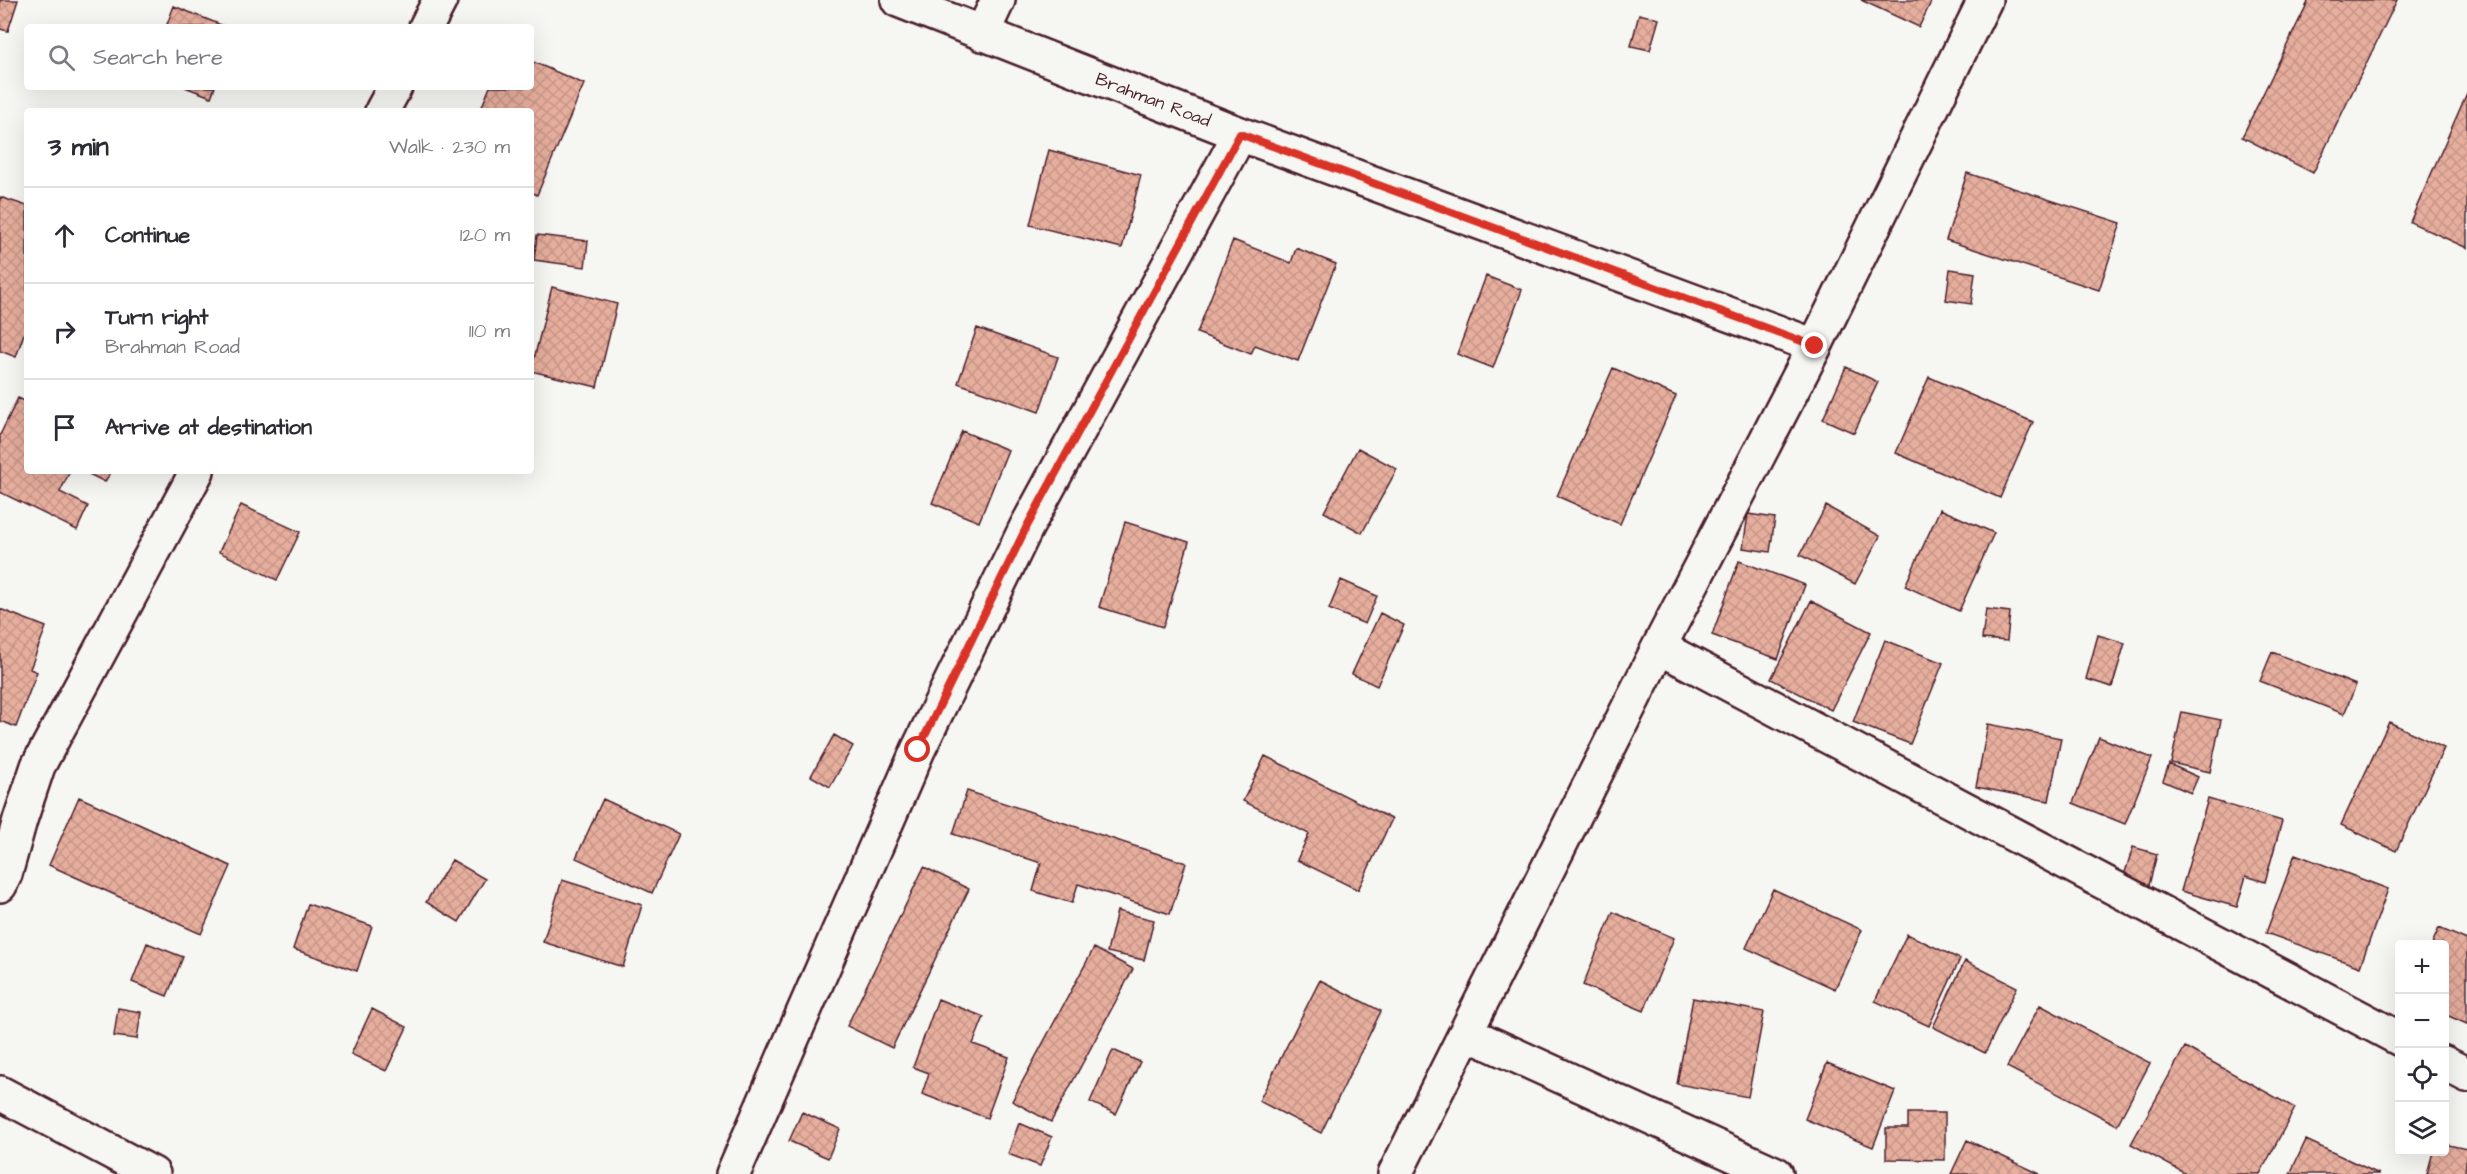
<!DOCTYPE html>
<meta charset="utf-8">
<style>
:root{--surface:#fff;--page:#f7f7f7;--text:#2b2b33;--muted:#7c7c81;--line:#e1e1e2}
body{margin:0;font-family:"Architects Daughter",sans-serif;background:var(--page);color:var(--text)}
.controls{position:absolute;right:18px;bottom:18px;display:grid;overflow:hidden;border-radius:6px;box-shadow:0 6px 24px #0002}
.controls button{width:54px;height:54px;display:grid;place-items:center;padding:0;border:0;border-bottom:2px solid var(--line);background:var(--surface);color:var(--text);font:30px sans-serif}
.stop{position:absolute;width:18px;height:18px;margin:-14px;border:4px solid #d93025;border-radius:50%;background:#fff}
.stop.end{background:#d93025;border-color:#fff;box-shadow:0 2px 6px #0008}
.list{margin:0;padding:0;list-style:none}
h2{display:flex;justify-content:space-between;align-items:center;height:78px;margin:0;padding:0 24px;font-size:26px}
h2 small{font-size:20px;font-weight:400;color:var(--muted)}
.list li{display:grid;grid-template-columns:39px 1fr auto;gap:18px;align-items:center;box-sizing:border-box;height:96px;padding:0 24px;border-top:2px solid var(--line)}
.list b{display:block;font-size:22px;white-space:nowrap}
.list p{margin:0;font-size:20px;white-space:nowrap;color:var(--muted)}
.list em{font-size:20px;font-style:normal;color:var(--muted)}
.icon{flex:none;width:33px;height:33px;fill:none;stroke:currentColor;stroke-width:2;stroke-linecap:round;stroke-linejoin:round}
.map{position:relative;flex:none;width:2467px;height:1174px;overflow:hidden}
.search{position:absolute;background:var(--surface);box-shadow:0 6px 24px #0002;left:24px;top:24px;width:510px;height:66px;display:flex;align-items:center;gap:15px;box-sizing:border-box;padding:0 21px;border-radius:6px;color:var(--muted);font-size:22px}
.panel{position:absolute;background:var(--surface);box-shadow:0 6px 24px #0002;left:24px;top:108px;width:510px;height:366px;border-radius:6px}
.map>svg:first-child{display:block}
.building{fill:url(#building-cross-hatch);stroke:#4a1f2b;stroke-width:1.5}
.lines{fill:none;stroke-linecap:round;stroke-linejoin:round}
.street-casing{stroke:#4a1f2b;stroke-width:38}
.street{stroke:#f6f6f2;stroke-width:33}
.route{stroke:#d93025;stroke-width:8}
.labels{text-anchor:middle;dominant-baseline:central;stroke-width:4.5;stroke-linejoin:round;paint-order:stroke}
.street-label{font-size:18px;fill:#4a1f2b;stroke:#f6f6f2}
</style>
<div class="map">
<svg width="2467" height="1174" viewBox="0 0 2467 1174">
<defs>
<pattern id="building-cross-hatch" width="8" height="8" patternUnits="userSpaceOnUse" patternTransform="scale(1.5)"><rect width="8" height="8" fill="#e6ae9d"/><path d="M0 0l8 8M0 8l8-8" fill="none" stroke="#c79587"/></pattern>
</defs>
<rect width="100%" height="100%" fill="#f6f6f2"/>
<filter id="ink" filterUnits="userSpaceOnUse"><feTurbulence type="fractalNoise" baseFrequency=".0167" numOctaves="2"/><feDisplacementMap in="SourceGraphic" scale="12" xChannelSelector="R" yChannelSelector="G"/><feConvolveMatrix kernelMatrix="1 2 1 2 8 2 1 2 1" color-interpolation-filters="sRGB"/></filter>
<g filter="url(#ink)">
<path class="building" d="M0 0H18L8 31 0 29Z
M1861 0H1932L1919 27Z
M2309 0H2397L2313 173 2242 137Z
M174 6 226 27H166Z
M1639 14 1659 19 1650 50 1631 46Z
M531 61 584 84 537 195 531 192V111H480L490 87H531Z
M185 87H215L211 97Z
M2467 93V248L2410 222Z
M1049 150 1141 175 1122 248 1030 225Z
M1967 173 2121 223 2099 290 1946 240Z
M0 197 27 206V325L16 357 0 351Z
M537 235 588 241 585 267 534 260Z
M1233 240 1291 263 1296 248 1336 264 1298 361 1255 345 1251 354 1197 333Z
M1950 269 1975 273 1971 304 1946 300Z
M1486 276 1522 290 1493 368 1457 354Z
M552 287 617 304 597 387 531 371Z
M977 328 1058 357 1039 412 958 383Z
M1846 367 1878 382 1854 433 1823 419Z
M1613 368 1676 396 1620 524 1557 496Z
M1929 377 2033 422 2000 498 1896 453Z
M18 398 27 402V471H70L60 492 88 506 77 530 0 492V435Z
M962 431 1008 450 979 522 932 503Z
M1358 448 1397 469 1362 533 1324 512Z
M83 471H111L105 482Z
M241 505 300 532 277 580 219 552Z
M1826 506 1880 536 1855 584 1800 555Z
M1940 509 1994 533 1959 611 1905 586Z
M1748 514 1775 518 1770 552 1743 548Z
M1125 522 1189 542 1163 627 1099 607Z
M1739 561 1805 585 1778 659 1712 635Z
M1341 580 1377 596 1365 624 1329 609Z
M1811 601 1871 632 1831 710 1771 679Z
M0 609 46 627 30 669 37 672 16 727 0 721Z
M1986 609 2010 612 2007 641 1982 639Z
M1380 613 1404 625 1377 686 1352 674Z
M2098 635 2125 643 2112 687 2086 679Z
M1885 640 1943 663 1910 744 1853 722Z
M2272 652 2356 685 2344 714 2260 681Z
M2182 712 2221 720 2210 772 2171 763Z
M2389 722 2444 748 2396 851 2341 825Z
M1988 724 2061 738 2049 801 1976 787Z
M834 735 853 746 830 787 811 776Z
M2099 737 2152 758 2125 824 2073 803Z
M1265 756 1392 819 1358 890 1297 860 1309 834 1243 801Z
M2169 764 2198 777 2191 793 2163 781Z
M967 791 1186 863 1170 914 1078 884 1072 903 1033 891 1041 863 953 834Z
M79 797 231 866 201 934 49 865Z
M603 799 679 834 652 893 576 858Z
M2208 799 2282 821 2265 882 2246 876 2237 907 2181 891Z
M2133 847 2157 854 2148 889 2122 882Z
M2295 854 2388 889 2360 967 2266 933Z
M452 860 485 879 459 922 426 902Z
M924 867 969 889 892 1048 847 1026Z
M562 880 642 905 623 967 543 942Z
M1773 889 1862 930 1835 989 1746 948Z
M308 904 372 926 357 971 293 949Z
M1117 911 1154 920 1144 960 1107 952Z
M1613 912 1674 938 1644 1011 1583 985Z
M2439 928 2467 940V1024L2444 1014V944H2432Z
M1907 934 1960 959 1929 1026 1875 1001Z
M147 943 183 957 167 996 132 982Z
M1094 948 1133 969 1051 1122 1012 1101Z
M1965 961 2017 987 1985 1053 1933 1027Z
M1320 980 1381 1011 1321 1133 1259 1101Z
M1693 998 1764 1012 1748 1097 1677 1084Z
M938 999 984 1017 973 1044 1009 1057 987 1118 922 1094 929 1073 913 1067Z
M2040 1005 2150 1063 2117 1125 2007 1067Z
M118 1008 141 1012 137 1039 114 1036Z
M372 1009 407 1027 386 1071 351 1054Z
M2185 1047 2295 1108 2260 1174H2186L2131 1144Z
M1113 1050 1140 1062 1116 1114 1090 1102Z
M1827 1063 1895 1091 1873 1147 1805 1119Z
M802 1112 840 1129 828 1158 789 1141Z
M1908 1113H1945V1160L1886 1159V1128H1908Z
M1019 1123 1052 1137 1040 1166 1008 1154Z
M1967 1140 2040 1174H1951Z
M2306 1140 2379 1174H2290Z
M2444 1144 2467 1149 2465 1174H2427L2433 1152H2444Z"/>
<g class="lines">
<defs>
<path id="street" d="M898 0 1240 134 1815 346
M426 27 440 0
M982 34 998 0
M382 111 395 87
M1659 647 2400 1039
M0 885 5 874 20 820 38 766 197 471
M1466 1033 1776 1174
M2444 1063 2467 1075
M0 1093 153 1174
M733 1174 918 750 1026 528 1240 134
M1395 1174 1659 647 1815 346 1985 0"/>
</defs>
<use href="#street" class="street-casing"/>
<use href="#street" class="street"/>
</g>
</g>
<g class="lines" filter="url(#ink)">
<path class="route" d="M918 750 1026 528 1240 134 1815 346"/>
</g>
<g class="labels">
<g class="street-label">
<text transform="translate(1153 100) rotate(21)">Brahman Road</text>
</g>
</g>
</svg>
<div class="controls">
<button>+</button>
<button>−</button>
<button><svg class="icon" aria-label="locate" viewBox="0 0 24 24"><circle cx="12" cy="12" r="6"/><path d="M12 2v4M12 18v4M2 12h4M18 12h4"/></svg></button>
<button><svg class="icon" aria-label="layers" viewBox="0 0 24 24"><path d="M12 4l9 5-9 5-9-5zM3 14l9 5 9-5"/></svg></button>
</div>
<div class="stop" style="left:918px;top:750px"></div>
<div class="stop end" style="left:1815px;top:346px"></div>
<div class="search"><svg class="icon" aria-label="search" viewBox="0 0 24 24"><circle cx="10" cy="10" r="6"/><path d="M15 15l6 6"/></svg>Search here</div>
<section class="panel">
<h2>3 min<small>Walk · 230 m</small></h2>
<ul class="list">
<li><svg class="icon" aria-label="ahead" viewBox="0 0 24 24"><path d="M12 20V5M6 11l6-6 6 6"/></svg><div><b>Continue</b></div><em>120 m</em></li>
<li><svg class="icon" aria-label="right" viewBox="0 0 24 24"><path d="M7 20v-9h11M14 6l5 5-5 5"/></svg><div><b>Turn right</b><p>Brahman Road</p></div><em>110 m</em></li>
<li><svg class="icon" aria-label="arrive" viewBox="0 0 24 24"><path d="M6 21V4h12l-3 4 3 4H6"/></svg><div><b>Arrive at destination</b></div></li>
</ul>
</section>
</div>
